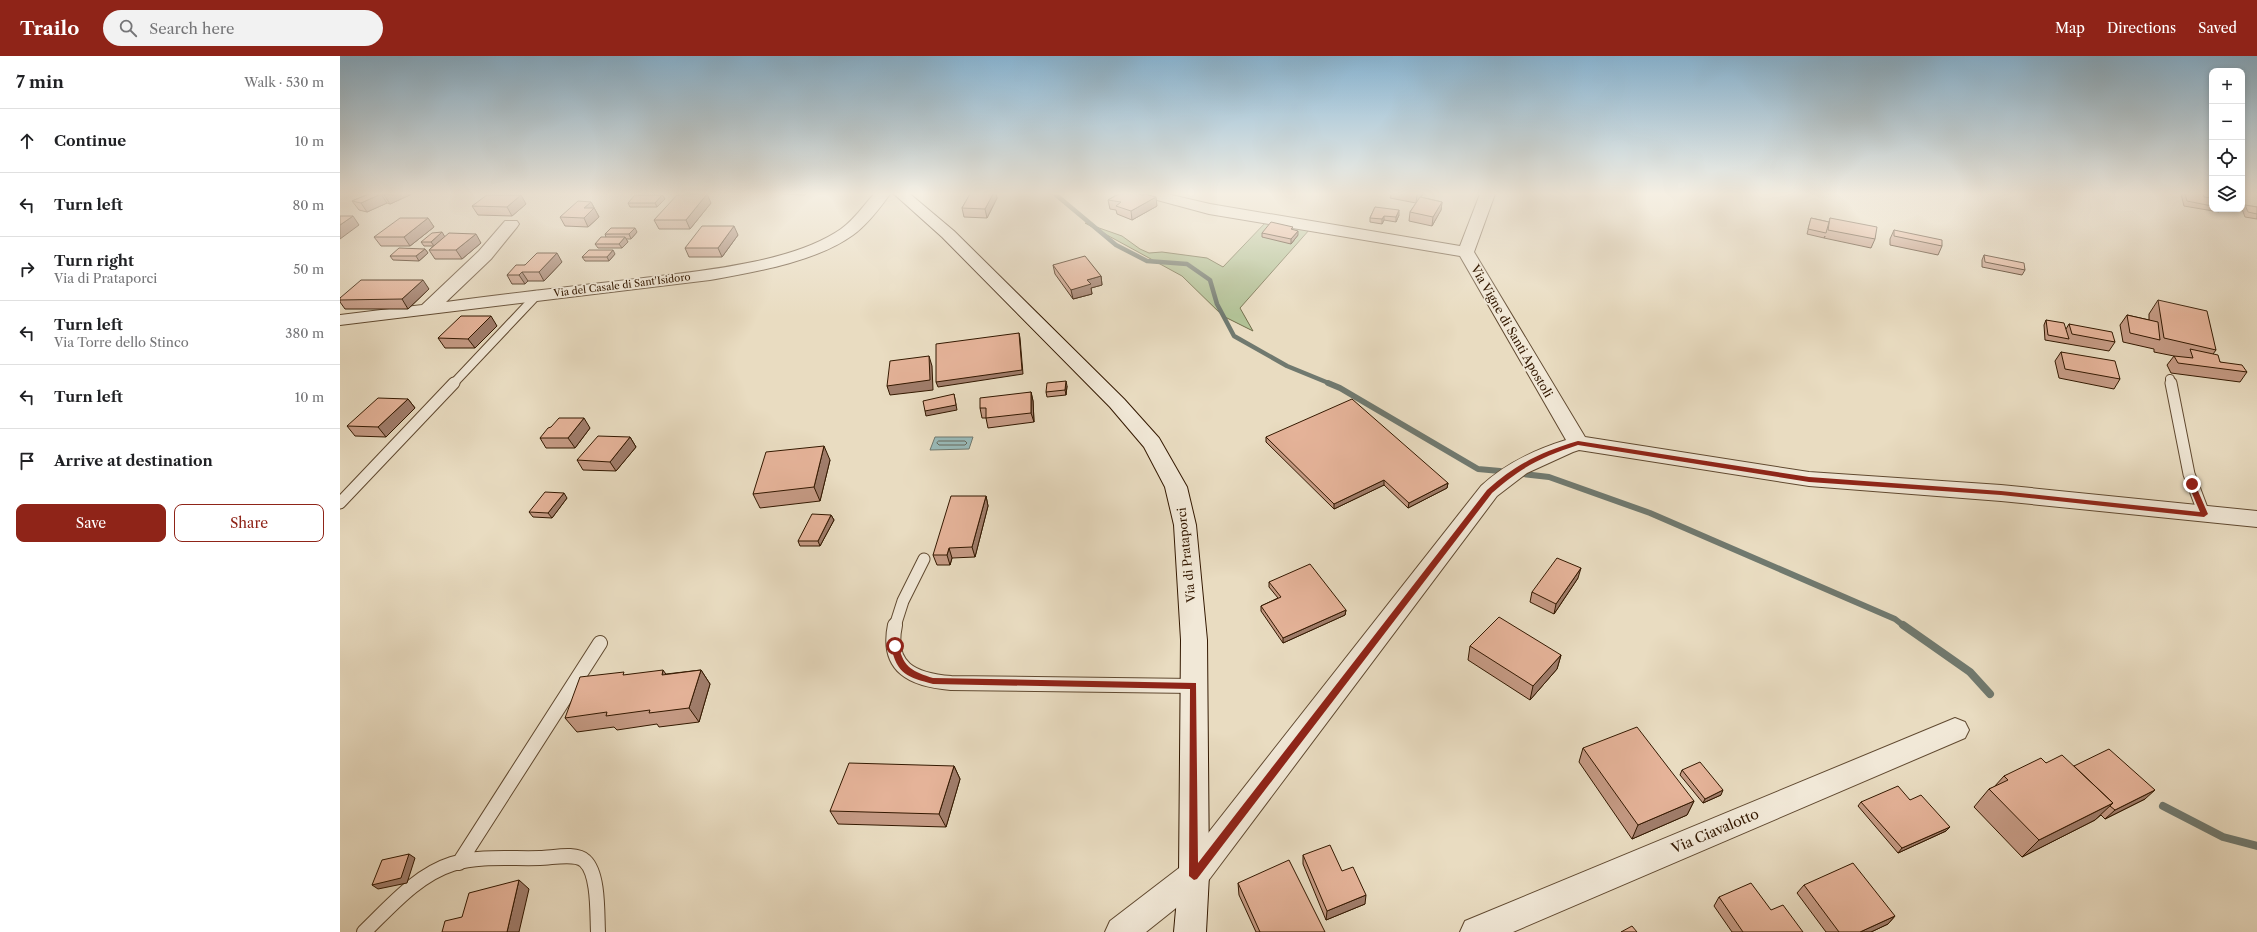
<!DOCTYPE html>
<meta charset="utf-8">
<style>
:root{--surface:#fff;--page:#f2f2f2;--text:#202124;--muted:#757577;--line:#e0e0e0;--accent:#8f2418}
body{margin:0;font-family:"Libre Caslon Text",serif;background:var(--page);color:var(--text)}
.controls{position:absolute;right:12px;top:12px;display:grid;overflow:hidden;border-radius:8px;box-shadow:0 2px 6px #0003}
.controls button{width:36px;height:36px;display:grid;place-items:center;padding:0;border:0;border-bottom:1px solid var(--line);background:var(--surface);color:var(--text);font:20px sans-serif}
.stop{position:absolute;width:12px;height:12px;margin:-9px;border:3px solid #8f2418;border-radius:50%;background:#fff}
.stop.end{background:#8f2418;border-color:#fff;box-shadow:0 1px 4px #0008}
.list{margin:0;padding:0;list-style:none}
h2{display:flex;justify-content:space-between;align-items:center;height:52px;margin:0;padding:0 16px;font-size:17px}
h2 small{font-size:13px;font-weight:400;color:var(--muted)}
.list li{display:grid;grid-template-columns:26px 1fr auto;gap:12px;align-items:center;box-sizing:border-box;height:64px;padding:0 16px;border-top:1px solid var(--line)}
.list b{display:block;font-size:15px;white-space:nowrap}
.list p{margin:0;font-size:13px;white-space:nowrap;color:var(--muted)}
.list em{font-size:13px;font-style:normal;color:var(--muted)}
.actions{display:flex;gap:8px;padding:12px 16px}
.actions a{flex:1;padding:9px 0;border:1px solid var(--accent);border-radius:8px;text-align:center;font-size:14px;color:var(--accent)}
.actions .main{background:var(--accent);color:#fff}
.icon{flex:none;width:22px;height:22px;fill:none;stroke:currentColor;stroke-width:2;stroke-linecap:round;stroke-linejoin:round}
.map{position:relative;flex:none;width:1917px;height:876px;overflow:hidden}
header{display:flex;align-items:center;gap:24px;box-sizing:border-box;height:56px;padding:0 20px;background:var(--accent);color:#fff}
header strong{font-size:19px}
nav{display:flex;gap:22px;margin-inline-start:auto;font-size:14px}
.search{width:280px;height:36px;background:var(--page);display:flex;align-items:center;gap:10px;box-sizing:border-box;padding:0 14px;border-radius:22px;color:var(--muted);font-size:15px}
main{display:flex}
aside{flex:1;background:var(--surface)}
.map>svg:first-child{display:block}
.green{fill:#b2c296;stroke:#726d4b}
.water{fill:#99bab9;stroke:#70796f}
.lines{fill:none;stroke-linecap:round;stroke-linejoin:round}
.shore{stroke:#66695c;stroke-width:1}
.stream-far2{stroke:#70796f;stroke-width:4.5}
.stream-far1{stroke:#70796f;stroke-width:6}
.stream{stroke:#70796f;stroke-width:8}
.lane-far2-casing{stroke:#604930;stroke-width:10}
.lane-far1-casing{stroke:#604930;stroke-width:13}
.lane-casing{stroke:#604930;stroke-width:16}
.street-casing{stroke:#604930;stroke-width:2}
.secondary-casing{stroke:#331800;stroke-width:2}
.lane-far2{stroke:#f1e8d7;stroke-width:8}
.lane-far1{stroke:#f1e8d7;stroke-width:11}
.lane{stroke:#f1e8d7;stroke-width:14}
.street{fill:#f1e8d7;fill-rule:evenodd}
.secondary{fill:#f1e8d7;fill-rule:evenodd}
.wall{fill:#c59a84;stroke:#331800}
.shaded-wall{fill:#a07d6b;stroke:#331800}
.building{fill:#e5b399;stroke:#331800}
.route{fill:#8f2418}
.labels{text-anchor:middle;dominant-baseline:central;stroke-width:3.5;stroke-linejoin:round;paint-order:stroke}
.far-street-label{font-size:10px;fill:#331800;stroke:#f1e8d7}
.street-label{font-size:12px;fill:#331800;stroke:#f1e8d7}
.near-street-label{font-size:14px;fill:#331800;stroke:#f1e8d7}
</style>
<header>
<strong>Trailo</strong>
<div class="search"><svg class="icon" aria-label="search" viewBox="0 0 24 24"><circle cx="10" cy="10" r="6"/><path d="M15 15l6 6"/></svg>Search here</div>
<nav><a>Map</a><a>Directions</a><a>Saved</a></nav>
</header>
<main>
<aside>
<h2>7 min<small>Walk · 530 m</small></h2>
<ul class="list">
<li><svg class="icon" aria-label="ahead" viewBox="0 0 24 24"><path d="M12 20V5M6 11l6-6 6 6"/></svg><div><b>Continue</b></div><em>10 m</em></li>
<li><svg class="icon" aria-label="left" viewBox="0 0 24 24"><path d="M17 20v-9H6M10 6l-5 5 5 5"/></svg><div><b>Turn left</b></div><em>80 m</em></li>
<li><svg class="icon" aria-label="right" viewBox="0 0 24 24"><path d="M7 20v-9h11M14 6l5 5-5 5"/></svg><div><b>Turn right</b><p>Via di Prataporci</p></div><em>50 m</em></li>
<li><svg class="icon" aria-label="left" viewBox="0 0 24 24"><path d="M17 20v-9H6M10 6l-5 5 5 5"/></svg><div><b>Turn left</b><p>Via Torre dello Stinco</p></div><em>380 m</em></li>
<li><svg class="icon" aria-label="left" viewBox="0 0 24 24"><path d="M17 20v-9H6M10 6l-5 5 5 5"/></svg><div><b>Turn left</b></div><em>10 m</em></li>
<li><svg class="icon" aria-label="arrive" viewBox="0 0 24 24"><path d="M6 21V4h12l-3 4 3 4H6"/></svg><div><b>Arrive at destination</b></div></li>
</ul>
<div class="actions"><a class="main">Save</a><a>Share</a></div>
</aside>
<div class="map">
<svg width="1917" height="876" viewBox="0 0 1917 876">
<rect width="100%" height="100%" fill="#e9dcc1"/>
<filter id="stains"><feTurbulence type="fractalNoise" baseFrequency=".005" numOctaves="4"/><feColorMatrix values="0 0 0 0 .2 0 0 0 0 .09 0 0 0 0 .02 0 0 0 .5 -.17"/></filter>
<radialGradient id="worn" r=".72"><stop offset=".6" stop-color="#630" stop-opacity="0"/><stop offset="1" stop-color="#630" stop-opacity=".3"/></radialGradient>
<path class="green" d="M926 166 970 173 900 252 913 275 883 260 842 220 745 167 782 180 800 193 809 197 822 196 867 202 883 211Z"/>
<path class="water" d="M595 381H633L629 393 590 394Z"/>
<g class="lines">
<path class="shore" d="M599 385H625L627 387 625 389H599L597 387Z"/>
<path class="stream-far2" d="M715 138 776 189 807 205 847 208 870 224 877 248 894 280 947 310 991 328"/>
<path class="stream-far1" d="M988 327 1000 332 1138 413 1160 415
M1183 418 1209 421 1310 457 1555 563 1564 570"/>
<path class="stream" d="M1563 569 1630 616 1650 638
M1823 750 1883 781 1917 790"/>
<defs>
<path id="lane-far2" d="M1830 323 1831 328
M113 328 197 239"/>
<path id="lane-far1" d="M1831 327 1849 418 1864 458
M0 447 114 327
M555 570 563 545 584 503"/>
<path id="lane" d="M555 569C546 612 573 624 611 627L854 630
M119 807 260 587
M24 876C50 851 77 819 112 808 141 799 171 803 200 802 212 802 236 796 245 805 259 818 257 858 258 876"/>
<path id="street" d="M534 138H550C540 152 527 169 513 179 476 206 414 216 370 224L0 269V259L82 249 139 195 165 165H177L179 168 177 171 151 203 106 246C166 238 226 231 287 224 349 216 449 209 501 173 514 164 524 149 534 138Z
M803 138H827L870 148 1120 190 1140 138H1155L1134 196 1245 381 1469 416 1661 429 1917 455V471L1661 445 1469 430 1239 394 1233 396 1187 417 1157 440 865 829 806 876H765L770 865 843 809 1141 430C1166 407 1194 394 1226 384L1120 200 869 158 806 141Z
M1615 662 1625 666 1629 674 1625 682 1173 876H1120L1125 865Z"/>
<path id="secondary" d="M554 138H570L614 175 784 343 819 382 847 431 856 469 867 584 869 819 866 876H834L839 819 841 584 834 469 825 431 804 391 770 351 602 181Z"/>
</defs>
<use href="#lane-far2" class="lane-far2-casing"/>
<use href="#lane-far1" class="lane-far1-casing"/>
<use href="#lane" class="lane-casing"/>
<use href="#street" class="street-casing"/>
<use href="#secondary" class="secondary-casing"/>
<use href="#lane-far2" class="lane-far2"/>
<use href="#lane-far1" class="lane-far1"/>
<use href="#lane" class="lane"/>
<use href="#street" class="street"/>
<use href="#secondary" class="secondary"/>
</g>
<path class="wall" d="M29 138H72L50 148 47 147 27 156 19 154 12 145Z
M443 138H466L465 139Z
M630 138H656L657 142 647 162 624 161 622 152Z
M776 138H798L817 150 792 164 777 158 776 154 770 153 768 144 776 139Z
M1051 138H1083L1081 141 1102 146 1101 154 1092 170 1069 165 1070 156 1076 147 1050 142Z
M1841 138H1863L1864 141 1872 142V153H1881L1879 156 1844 150Z
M322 139 325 143 317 151H290L288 147Z
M251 146 259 161 248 171 225 170 220 161Z
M371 147 350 173H319L314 164Z
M186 148 172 160 138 159 132 150Z
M1905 149 1917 151V163L1905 161 1902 153Z
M1035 151 1059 159 1056 166 1044 164 1042 168 1030 166V162Z
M88 162 94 171 70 190H41L34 181Z
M1471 162 1489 166 1490 162 1535 183 1531 192 1484 182 1485 180 1484 182 1467 178Z
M953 174 958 179 951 188 922 181V177Z
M1554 174 1602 190 1598 199 1550 189V183Z
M297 176 291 183H286L288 186 282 192H258L255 188 266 181 265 178Z
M398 179 382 201H349L345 192Z
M105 181 141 187 122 203H95L89 194 93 190H84L81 186Z
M85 193 88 197 79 205 53 204 50 200Z
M275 198 269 205H245L242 201Z
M1644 199 1685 214 1682 219 1642 211V204Z
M222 206 204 225H188L185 228H172L167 219 185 209Z
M713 209 761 220 762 229 751 232 752 238 733 243 715 218Z
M89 233 68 253H5L0 246V242Z
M1818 244 1876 294 1873 298 1880 306 1907 316 1900 326 1831 317 1827 309 1834 300 1814 296V293L1783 286 1780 269 1787 259 1809 264V258Z
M1706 264 1726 273 1729 268 1775 286 1769 295 1705 284 1704 269Z
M157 270 135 292H105L98 282Z
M1721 296 1780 323 1774 333 1719 322 1715 305Z
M727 330 726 339 707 341 706 336Z
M691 336 693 345 694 366 648 372 646 362H642L640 352Z
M68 343 75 352 46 381 15 380 7 370Z
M250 372 235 392H206L200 382Z
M290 381 296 391 276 415 243 414 237 404Z
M926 381 1108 427 1107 432 1068 452 1044 429 994 453 926 386Z
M490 404 480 445 420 452 413 438Z
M646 440 648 450 635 501 612 502 610 509H597L593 499Z
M227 442 212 462 193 461 189 456Z
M491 459 494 464 480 490H460L458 485Z
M1238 522 1214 558 1190 546 1192 536Z
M929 526 1006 554 1005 559 943 587 921 555V550L938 542 929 531Z
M1130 590 1221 599 1217 613 1190 644 1128 604Z
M361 614 370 628 359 666 319 671 317 668 277 674 274 671 237 676 225 662 287 619 326 618Z
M1243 692 1354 745 1347 759 1292 783 1239 706Z
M1706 707 1734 710 1805 743 1765 763 1761 759 1755 764 1682 801 1634 751 1649 733 1654 731 1664 720Z
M614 710 620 723 606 771 498 768 490 755Z
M1342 714 1381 739 1363 747 1340 719Z
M1570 744 1606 775 1558 797 1518 750 1521 746Z
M963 799 1002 815 1025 848 986 864 963 808Z
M898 827 985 876H916L899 839Z
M1464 829 1555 860 1548 868 1531 876H1486L1457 837Z
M1379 841 1463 876H1392L1374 850Z"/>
<path class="shaded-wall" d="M41 138 47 147 27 156 21 147Z
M48 138H72L50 148 44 139Z
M367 138 371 147 350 173 346 164Z
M653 138H656L657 142 647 162 645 153Z
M1078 138H1083L1076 147 1077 139Z
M181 139 186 148 172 160 167 151Z
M322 139 325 143 317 151 315 147Z
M816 141 817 150 792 164 791 155Z
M251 146 259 161 248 171 244 162V152Z
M1102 146 1101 154 1092 170 1093 161Z
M1059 154V159L1056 166V161Z
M13 160 19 169 0 183V169Z
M1044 160V164L1042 168V163Z
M88 162 94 171 70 190 64 181Z
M394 170 398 179 382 201 378 192Z
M295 172 297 176 291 183 289 178Z
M958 175V179L951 188V183Z
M102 176 105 181 94 190 91 186Z
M136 178 141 187 122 203 116 194Z
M285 181 288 186 282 192 279 188Z
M85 193 88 197 79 205 76 200Z
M273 194 275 198 269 205 267 201Z
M217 197 222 206 204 225 199 216Z
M182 216 188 225 185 228 179 219Z
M761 220 762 229 751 232 752 238 733 243 731 234 747 224Z
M83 224 89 233 68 253 62 243Z
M151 260 157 270 135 292 128 283Z
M679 277 680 282 683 318 598 331 596 326Z
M589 300 592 310 593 334 550 339 547 330Z
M726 325 727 330 726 339 725 334Z
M691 336 693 345 694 366 691 357Z
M614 338 617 354 586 360 585 355Z
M68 343 75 352 46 381 38 371Z
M244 362 250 372 235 392 228 382Z
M290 381 296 391 276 415 270 406Z
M484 390 490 404 480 445 474 431Z
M1044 424V429L994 453V448Z
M1108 427 1107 432 1068 452 1069 447Z
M224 437 227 442 212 462 208 457Z
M646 440 648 450 635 501 632 491Z
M491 459 494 464 480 490 478 485Z
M609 492 612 502 610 509 607 499Z
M1241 512 1238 522 1214 558 1216 548Z
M1006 554 1005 559 943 587V582Z
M1221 599 1217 613 1190 644 1193 630Z
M323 614 333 628 322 619Z
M361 614 370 628 359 666 349 652Z
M614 710 620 723 606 771 599 758Z
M1383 734 1381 739 1363 747 1365 743Z
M1815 734 1805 743 1765 763 1775 754Z
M1354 745 1347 759 1292 783 1298 769Z
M1773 747 1755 764 1682 801 1699 784Z
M1610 771 1606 775 1558 797 1562 792Z
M69 798 75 802 67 827 38 833 32 829Z
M179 824 189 833 179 876H167Z
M1026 839 1025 848 986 864 987 855Z
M1555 860 1548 868 1531 876H1520Z"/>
<path class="building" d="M29 138H48L44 139 41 138 21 147 12 145Z
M367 138 346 164H314L337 139Z
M630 138H653L645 153 622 152Z
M779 138H798L803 139 805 138 816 141 791 155 776 150 781 146 768 144Z
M1845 138H1863L1864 141 1872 142V150L1847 145Z
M147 139H181L167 151 132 150Z
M295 139H322L315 147H288Z
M1080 141 1102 146 1093 161 1070 156Z
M238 145 251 146 244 152H254L244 162 220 161Z
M1905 149 1917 151V158L1908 156Z
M1035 151 1059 154 1056 161 1044 160 1042 163 1030 162Z
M0 160H13L0 169Z
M60 162H88L64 181H34Z
M1471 162 1489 166 1486 177 1468 173Z
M1490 162 1537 171 1535 183 1488 174Z
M931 166 953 171 951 173 958 175 951 183 922 177Z
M362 170H394L378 192H345Z
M271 172H295L289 178H265Z
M1554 174 1602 184V190L1554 180Z
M102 176 91 186H81L92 177Z
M109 177 136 178 116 194H89Z
M261 181H285L279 188H255Z
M59 192 85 193 76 200H50Z
M249 194H273L267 201H242Z
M197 197H217L199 216H182L179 219H167L176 209H185Z
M1644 199 1684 207 1685 214 1645 206Z
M745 200 761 220 747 224 751 228 731 234 713 209Z
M21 224H83L62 243 0 244V242Z
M1818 244 1867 255 1876 294 1824 282Z
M1787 259 1818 266 1820 284 1790 277Z
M121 260H151L128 283 98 282Z
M1706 264 1724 267 1729 283 1708 279Z
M1729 268 1772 276 1775 286 1732 278Z
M679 277 682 314 596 326V288Z
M1850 293 1878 299 1880 306 1902 309 1907 316 1838 307 1834 300 1853 302Z
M1721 296 1775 305 1780 323 1725 313Z
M589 300 590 324 547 330 550 305Z
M726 325 725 334 706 336 707 327Z
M691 336V357L646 362V352H640V342Z
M614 338 616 349 585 355 583 345Z
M38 342 68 343 38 371 7 370Z
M1012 343 1108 427 1069 447 1044 424 994 448 926 381Z
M219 362H244L228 382H200L208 372 211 371Z
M258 380 290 381 270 406 237 404Z
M484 390 474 431 413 438 426 396Z
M205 436 224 437 208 457 189 456Z
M611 440H646L632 491 609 492 607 499H593Z
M472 458 491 459 478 485H458Z
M1217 502 1241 512 1216 548 1192 536Z
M970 508 1006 554 943 582 921 550 941 541 929 526Z
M1159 561 1221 599 1193 630 1130 590Z
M323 614 322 619 361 614 349 652 309 657 310 654 266 660 267 656 225 662 240 621 284 616 283 619Z
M1297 671 1354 745 1298 769 1243 692Z
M1769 693 1815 734 1775 754 1770 750 1773 747 1734 710Z
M1722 699 1773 747 1699 784 1649 733 1668 724 1664 720 1701 702 1706 707Z
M1360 706 1383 734 1365 743 1342 714Z
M509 707 614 710 599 758 490 755Z
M1558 730 1570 744 1581 739 1610 771 1562 792 1521 746Z
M990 789 1002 815 1013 811 1026 839 987 855 963 799Z
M69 798 61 822 32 829 42 804Z
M949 804 985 876H920L898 827Z
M1513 807 1555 860 1520 876H1499L1464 829Z
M179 824 167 876H102L105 865 122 861 129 837Z
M1411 827 1431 854 1443 849 1463 876H1403L1379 841Z
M1292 870 1297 876H1281Z"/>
<linearGradient id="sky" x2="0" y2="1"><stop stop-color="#88b6d5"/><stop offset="0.53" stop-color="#f5efe3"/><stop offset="1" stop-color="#f5efe3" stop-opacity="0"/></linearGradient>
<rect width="1917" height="260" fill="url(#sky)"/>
<path class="route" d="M1238 385 1469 421 1661 435 1860 456 1848 428 1852 426 1855 428 1868 458 1864 461 1661 439 1469 426 1238 389C1202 401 1181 411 1152 437L857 823 854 824 849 820 850 633 593 628C568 621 557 619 551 590L555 587 559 590C563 612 574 616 593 622L856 627 858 807 1147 434C1176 408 1201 396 1238 385Z"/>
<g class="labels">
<g class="far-street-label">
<text transform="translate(282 229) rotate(-7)">Via del Casale di Sant'Isidoro</text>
</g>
<g class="street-label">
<text transform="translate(1172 275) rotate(60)">Via Vigne di Santi Apostoli</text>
<text transform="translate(846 499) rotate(-96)">Via di Prataporci</text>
</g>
<g class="near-street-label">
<text transform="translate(1375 775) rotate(-23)">Via Ciavalotto</text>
</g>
</g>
<rect width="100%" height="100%" filter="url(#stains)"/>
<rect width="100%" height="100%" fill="url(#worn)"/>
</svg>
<div class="controls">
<button>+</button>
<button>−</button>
<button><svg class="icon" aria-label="locate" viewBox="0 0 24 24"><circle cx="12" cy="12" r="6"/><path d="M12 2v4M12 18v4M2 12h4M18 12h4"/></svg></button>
<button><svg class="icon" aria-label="layers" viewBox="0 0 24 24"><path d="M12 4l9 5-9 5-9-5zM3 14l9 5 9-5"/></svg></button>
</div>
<div class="stop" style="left:555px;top:590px"></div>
<div class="stop end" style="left:1852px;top:428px"></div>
</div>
</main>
